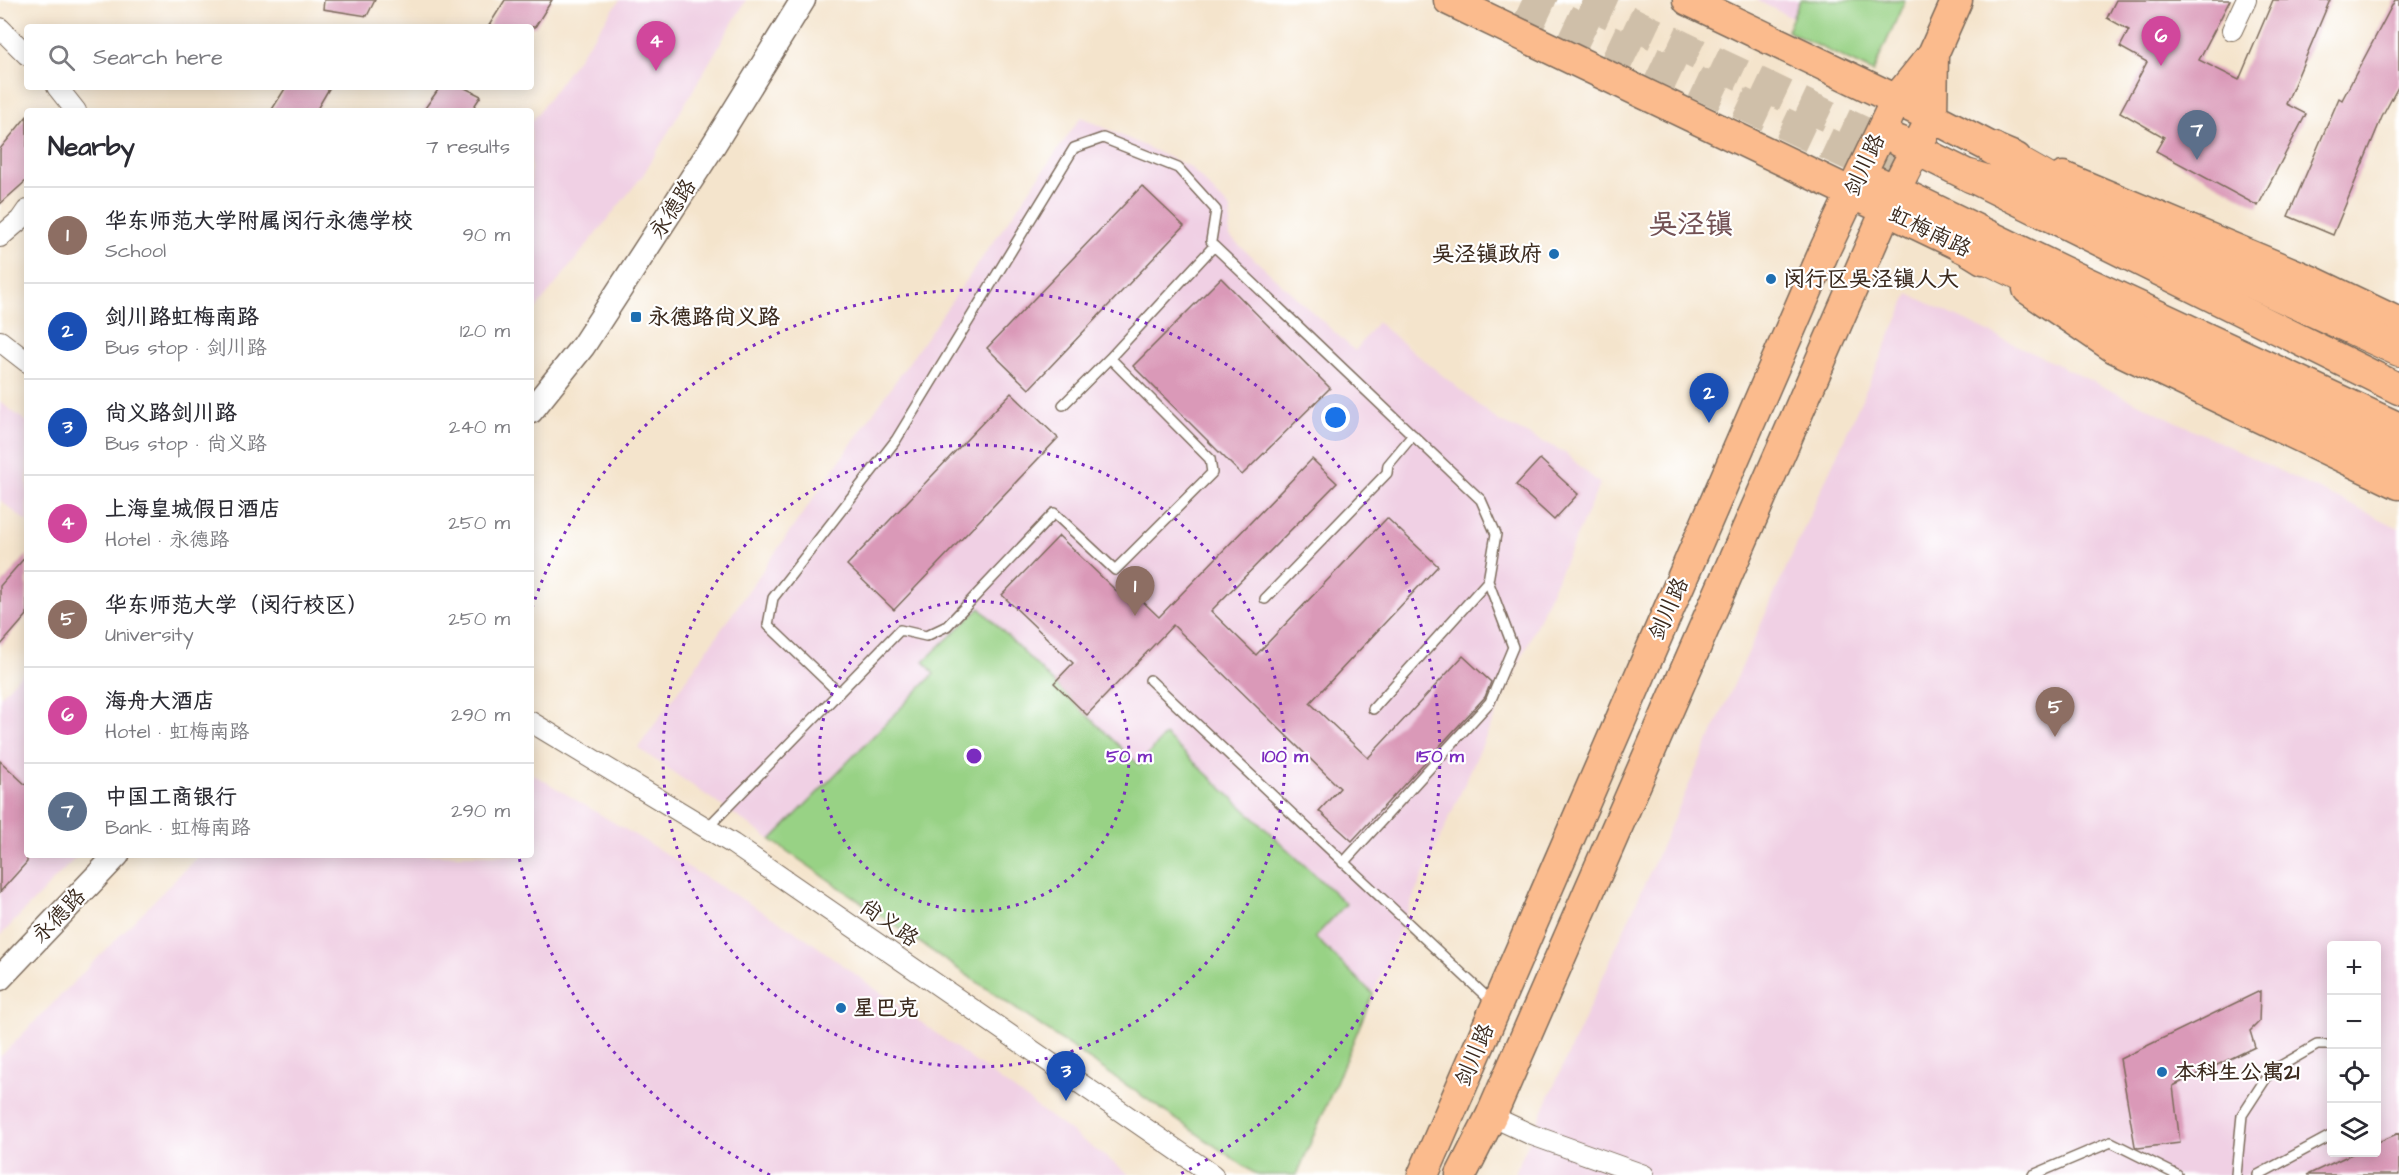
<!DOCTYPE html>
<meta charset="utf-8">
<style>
:root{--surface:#fff;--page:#f2f2f3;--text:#2b2b33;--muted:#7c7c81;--line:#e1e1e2;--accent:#d93025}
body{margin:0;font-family:"Architects Daughter","LXGW WenKai TC",sans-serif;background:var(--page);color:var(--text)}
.controls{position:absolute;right:18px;bottom:18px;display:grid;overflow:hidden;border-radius:6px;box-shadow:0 3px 15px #0003}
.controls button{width:54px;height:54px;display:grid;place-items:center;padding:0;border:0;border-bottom:2px solid var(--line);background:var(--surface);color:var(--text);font:30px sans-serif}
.you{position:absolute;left:1336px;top:418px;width:21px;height:21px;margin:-15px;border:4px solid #fff;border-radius:50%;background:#1a73e8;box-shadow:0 0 0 9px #1a73e833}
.badge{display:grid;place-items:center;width:39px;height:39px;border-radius:50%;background:var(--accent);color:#fff;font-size:20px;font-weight:700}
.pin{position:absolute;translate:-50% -50px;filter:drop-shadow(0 2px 3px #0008)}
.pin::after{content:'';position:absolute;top:32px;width:21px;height:18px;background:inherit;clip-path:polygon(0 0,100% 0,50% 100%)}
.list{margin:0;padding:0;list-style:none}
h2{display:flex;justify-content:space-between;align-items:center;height:78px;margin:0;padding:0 24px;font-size:26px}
h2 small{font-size:20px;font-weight:400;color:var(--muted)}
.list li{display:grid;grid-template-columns:39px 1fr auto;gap:18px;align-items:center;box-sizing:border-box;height:96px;padding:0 24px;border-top:2px solid var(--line)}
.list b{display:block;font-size:22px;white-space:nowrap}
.list p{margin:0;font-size:20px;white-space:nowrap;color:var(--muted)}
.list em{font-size:20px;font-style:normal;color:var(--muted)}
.icon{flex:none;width:33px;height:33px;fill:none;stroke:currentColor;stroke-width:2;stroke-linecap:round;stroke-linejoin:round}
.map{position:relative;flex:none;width:2399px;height:1175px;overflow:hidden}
.search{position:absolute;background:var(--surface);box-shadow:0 3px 15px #0003;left:24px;top:24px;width:510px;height:66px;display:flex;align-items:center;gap:15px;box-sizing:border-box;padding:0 21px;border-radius:6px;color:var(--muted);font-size:22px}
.panel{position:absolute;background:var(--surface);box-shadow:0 3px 15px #0003;left:24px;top:108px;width:510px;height:750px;border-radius:6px}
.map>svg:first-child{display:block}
.built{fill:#f0d0e4;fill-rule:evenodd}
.green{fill:#98d285;stroke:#6a7e52;stroke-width:1.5}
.building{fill:#da99b8}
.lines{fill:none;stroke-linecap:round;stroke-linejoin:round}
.trunk-tunnel{stroke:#cfbfa9;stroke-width:32;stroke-dasharray:32 16;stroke-linecap:butt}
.service-casing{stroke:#7c6b5b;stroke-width:12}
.minor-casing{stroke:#7c6b5b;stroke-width:22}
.tertiary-casing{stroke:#7c6b5b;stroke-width:27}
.primary-casing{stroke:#7c6b5b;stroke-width:33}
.trunk-casing{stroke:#7c6b5b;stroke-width:34}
.service{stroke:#fff;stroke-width:9}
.minor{stroke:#fff;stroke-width:20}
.tertiary{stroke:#fff;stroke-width:24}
.primary{stroke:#fbbb8d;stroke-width:30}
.trunk{stroke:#fbbb8d;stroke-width:32}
.ring{fill:none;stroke:#7b2cbf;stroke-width:3;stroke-dasharray:3 6}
.poi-dot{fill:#1f6fb2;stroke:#fff;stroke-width:2}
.labels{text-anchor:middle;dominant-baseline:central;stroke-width:4.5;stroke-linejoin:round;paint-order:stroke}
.street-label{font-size:22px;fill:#3b2a1e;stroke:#fff}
.poi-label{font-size:22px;font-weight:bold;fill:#3b2a1e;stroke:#fff;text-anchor:start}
.district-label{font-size:28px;font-weight:bold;fill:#735154;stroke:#fff}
.centre{fill:#7b2cbf;stroke:#fff;stroke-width:3}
.ring-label{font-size:18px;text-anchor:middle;font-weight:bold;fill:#7b2cbf;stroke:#fff;stroke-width:4.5;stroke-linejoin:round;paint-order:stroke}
</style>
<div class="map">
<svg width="2399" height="1175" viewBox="0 0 2399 1175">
<rect width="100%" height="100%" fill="#fff"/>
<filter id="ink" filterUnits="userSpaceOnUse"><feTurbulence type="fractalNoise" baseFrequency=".0167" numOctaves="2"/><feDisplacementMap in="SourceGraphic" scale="12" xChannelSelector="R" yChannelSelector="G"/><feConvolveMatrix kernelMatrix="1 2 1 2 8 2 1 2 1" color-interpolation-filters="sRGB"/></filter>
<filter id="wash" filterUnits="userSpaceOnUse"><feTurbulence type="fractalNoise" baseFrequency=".008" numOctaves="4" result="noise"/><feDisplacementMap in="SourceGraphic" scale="24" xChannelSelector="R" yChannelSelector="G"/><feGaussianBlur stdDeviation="1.35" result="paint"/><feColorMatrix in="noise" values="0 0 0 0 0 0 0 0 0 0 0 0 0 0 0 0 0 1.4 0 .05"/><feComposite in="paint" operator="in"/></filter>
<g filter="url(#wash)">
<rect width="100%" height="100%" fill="#f4e4cc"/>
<path class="built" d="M620 0H746L643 175 531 315V123Z
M1756 0H1800L1792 18Z
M1081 117 1190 167 1231 210 1229 236 1355 351 1377 322 1497 420 1564 452 1600 484 1417 889 1297 1175H1257L638 748Z
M1909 294 2399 528V1175H1514ZM2332 946H2376V1152H2332Z
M0 402 27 422V522L0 500Z
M27 668V855H78L0 936V697Z
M531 773 803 936 1130 1175H0V1057L199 855H531Z"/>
<path class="green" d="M1800 0H1905L1873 72 1787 31Z
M980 608 1054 683 1139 765 1165 735 1346 904 1315 937 1373 994 1297 1175H1257L771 840 934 674 924 661Z"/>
<g id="blocks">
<path class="building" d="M324 0H375L367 16 323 9Z
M505 0H552L535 27H488Z
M2116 0H2230L2199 60 2239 80 2273 0H2330L2286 104 2306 114 2258 206 2156 151 2164 137 2120 112 2147 62 2120 47 2129 30 2107 18Z
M2395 0H2399V85L2382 117 2333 235 2288 216 2339 98 2342 100Z
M286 87H330L316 111H271Z
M440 87H463L481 96 471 111H423Z
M27 116V180L0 204V149Z
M1142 186 1184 226 1029 389 987 348Z
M1221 278 1330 388 1242 475 1133 366Z
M1011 393 1058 438 894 610 847 565Z
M1312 459 1337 483 1211 611 1256 655 1387 518 1438 566 1310 703 1368 758 1463 656 1491 682 1485 697 1352 841 1319 811 1340 788 1173 625 1087 715 1054 683 1073 663 1002 595 1059 536 1130 604 1137 596 1159 617Z
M1540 459 1578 494 1554 520 1516 485Z
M27 555V615L0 646V586Z
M0 761 27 786V862L0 892Z
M2260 991 2259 1022 2250 1031 2255 1047 2173 1086 2180 1143 2138 1148 2135 1146 2120 1059Z
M2399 1133V1175H2307L2356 1152H2376V1143Z"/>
</g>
</g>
<g filter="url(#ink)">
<use href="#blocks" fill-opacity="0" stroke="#7c6b5b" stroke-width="1.5"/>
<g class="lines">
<path class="trunk-tunnel" d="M1522 0 1893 175
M1583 0 1902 151"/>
<defs>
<path id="service" d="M1063 405 1110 358
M1265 599 1387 473 1388 465 1413 435
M1150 680 1492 1002
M839 693 768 625 773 598 896 440 1074 148 1103 138 1178 168 1216 210 1211 241
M1373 709 1488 581
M707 828 900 630 926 636 947 626 1054 513 1115 570 1212 473 1210 459 1110 358 1214 246 1481 500 1496 534 1488 581 1513 647 1490 702 1343 863
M2033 1175 2111 1142 2177 1175
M2236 1175 2242 1115 2270 1072 2317 1045H2332
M2258 1175 2332 1135"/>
<path id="minor" d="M0 28 27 55
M2232 30 2246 0
M57 87 76 111
M0 237 20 220 27 210
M0 341 27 362
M531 722 733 844 1213 1175
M1491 1116 1532 1135 1644 1175"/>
<path id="tertiary" d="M531 411 583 346 711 149 803 0
M0 978 117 855"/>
<path id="primary" d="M1449 0 1962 246 1983 259
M1688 0 1932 117 1992 148 2016 158
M1899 141 2399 389
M2063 177 2311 281 2399 323
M1878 182 2060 270 2399 428
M2028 289 2115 348 2399 484
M1423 1175 1826 247 1896 100 1933 54 1957 0
M1461 1175 1491 1116 1895 190 1932 117 1933 54"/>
<path id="trunk" d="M1992 148 2128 225 2399 350
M1970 176 2064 205
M1962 246 2399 455"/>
</defs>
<use href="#service" class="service-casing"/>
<use href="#minor" class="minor-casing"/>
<use href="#tertiary" class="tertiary-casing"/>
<use href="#primary" class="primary-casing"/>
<use href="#trunk" class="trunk-casing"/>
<use href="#service" class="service"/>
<use href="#minor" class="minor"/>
<use href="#tertiary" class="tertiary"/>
<use href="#primary" class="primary"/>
<use href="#trunk" class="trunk"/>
</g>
</g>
<g class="ring">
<circle cx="974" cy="756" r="155"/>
<circle cx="974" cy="756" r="311"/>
<path d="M770 1175A466 466 0 0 1 519 857M532 608A466 466 0 1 1 1178 1175"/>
</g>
<g class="poi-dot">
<circle cx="1554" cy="254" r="6"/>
<circle cx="1771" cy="279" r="6"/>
<rect x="630" y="311" width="12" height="12" rx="3"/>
<circle cx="841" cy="1008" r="6"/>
<circle cx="2162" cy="1072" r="6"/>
</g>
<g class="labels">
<g class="street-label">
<text transform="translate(1865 165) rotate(-65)">剑川路</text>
<text transform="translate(673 209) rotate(-57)">永德路</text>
<text transform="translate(1930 232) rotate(26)">虹梅南路</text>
<text transform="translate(1669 609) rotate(-66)">剑川路</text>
<text transform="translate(59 916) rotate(-46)">永德路</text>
<text transform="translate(889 923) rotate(35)">尚义路</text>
<text transform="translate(1475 1055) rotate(-67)">剑川路</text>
</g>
<g class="poi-label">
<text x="1542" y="254" text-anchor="end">吴泾镇政府</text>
<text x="1783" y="279">闵行区吴泾镇人大</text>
<text x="648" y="317">永德路尚义路</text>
<text x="853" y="1008">星巴克</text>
<text x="2174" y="1072">本科生公寓21</text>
</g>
<g class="district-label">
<text x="1691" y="224">吴泾镇</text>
</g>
</g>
<circle cx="974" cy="756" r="9" class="centre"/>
<g class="ring-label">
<text x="1129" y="762">50 m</text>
<text x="1285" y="762">100 m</text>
<text x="1440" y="762">150 m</text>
</g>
</svg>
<div class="controls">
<button>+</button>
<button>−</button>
<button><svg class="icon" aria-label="locate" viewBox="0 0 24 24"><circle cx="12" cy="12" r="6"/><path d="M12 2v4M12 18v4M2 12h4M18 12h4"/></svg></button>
<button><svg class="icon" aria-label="layers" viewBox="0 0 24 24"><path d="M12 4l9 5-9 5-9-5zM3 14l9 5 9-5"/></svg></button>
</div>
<div class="you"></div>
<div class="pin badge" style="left:1135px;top:616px;background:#8d6e63">1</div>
<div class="pin badge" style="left:1709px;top:423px;background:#1a4fb4">2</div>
<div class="pin badge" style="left:1066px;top:1101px;background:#1a4fb4">3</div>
<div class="pin badge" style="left:656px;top:71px;background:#d1479c">4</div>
<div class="pin badge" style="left:2055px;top:737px;background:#8d6e63">5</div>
<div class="pin badge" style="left:2161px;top:66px;background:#d1479c">6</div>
<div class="pin badge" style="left:2197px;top:160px;background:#5c6f8a">7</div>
<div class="search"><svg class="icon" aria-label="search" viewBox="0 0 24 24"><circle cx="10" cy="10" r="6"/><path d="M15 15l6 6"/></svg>Search here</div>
<section class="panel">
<h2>Nearby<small>7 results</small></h2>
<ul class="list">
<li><span class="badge" style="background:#8d6e63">1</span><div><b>华东师范大学附属闵行永德学校</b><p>School</p></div><em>90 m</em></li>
<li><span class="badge" style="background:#1a4fb4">2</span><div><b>剑川路虹梅南路</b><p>Bus stop · 剑川路</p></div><em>120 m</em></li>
<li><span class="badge" style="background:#1a4fb4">3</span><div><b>尚义路剑川路</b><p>Bus stop · 尚义路</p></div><em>240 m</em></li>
<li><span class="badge" style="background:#d1479c">4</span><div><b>上海皇城假日酒店</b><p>Hotel · 永德路</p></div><em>250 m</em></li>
<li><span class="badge" style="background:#8d6e63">5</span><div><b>华东师范大学（闵行校区）</b><p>University</p></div><em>250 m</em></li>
<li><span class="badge" style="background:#d1479c">6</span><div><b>海舟大酒店</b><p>Hotel · 虹梅南路</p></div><em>290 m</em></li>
<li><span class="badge" style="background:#5c6f8a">7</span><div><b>中国工商银行</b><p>Bank · 虹梅南路</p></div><em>290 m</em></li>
</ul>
</section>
</div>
